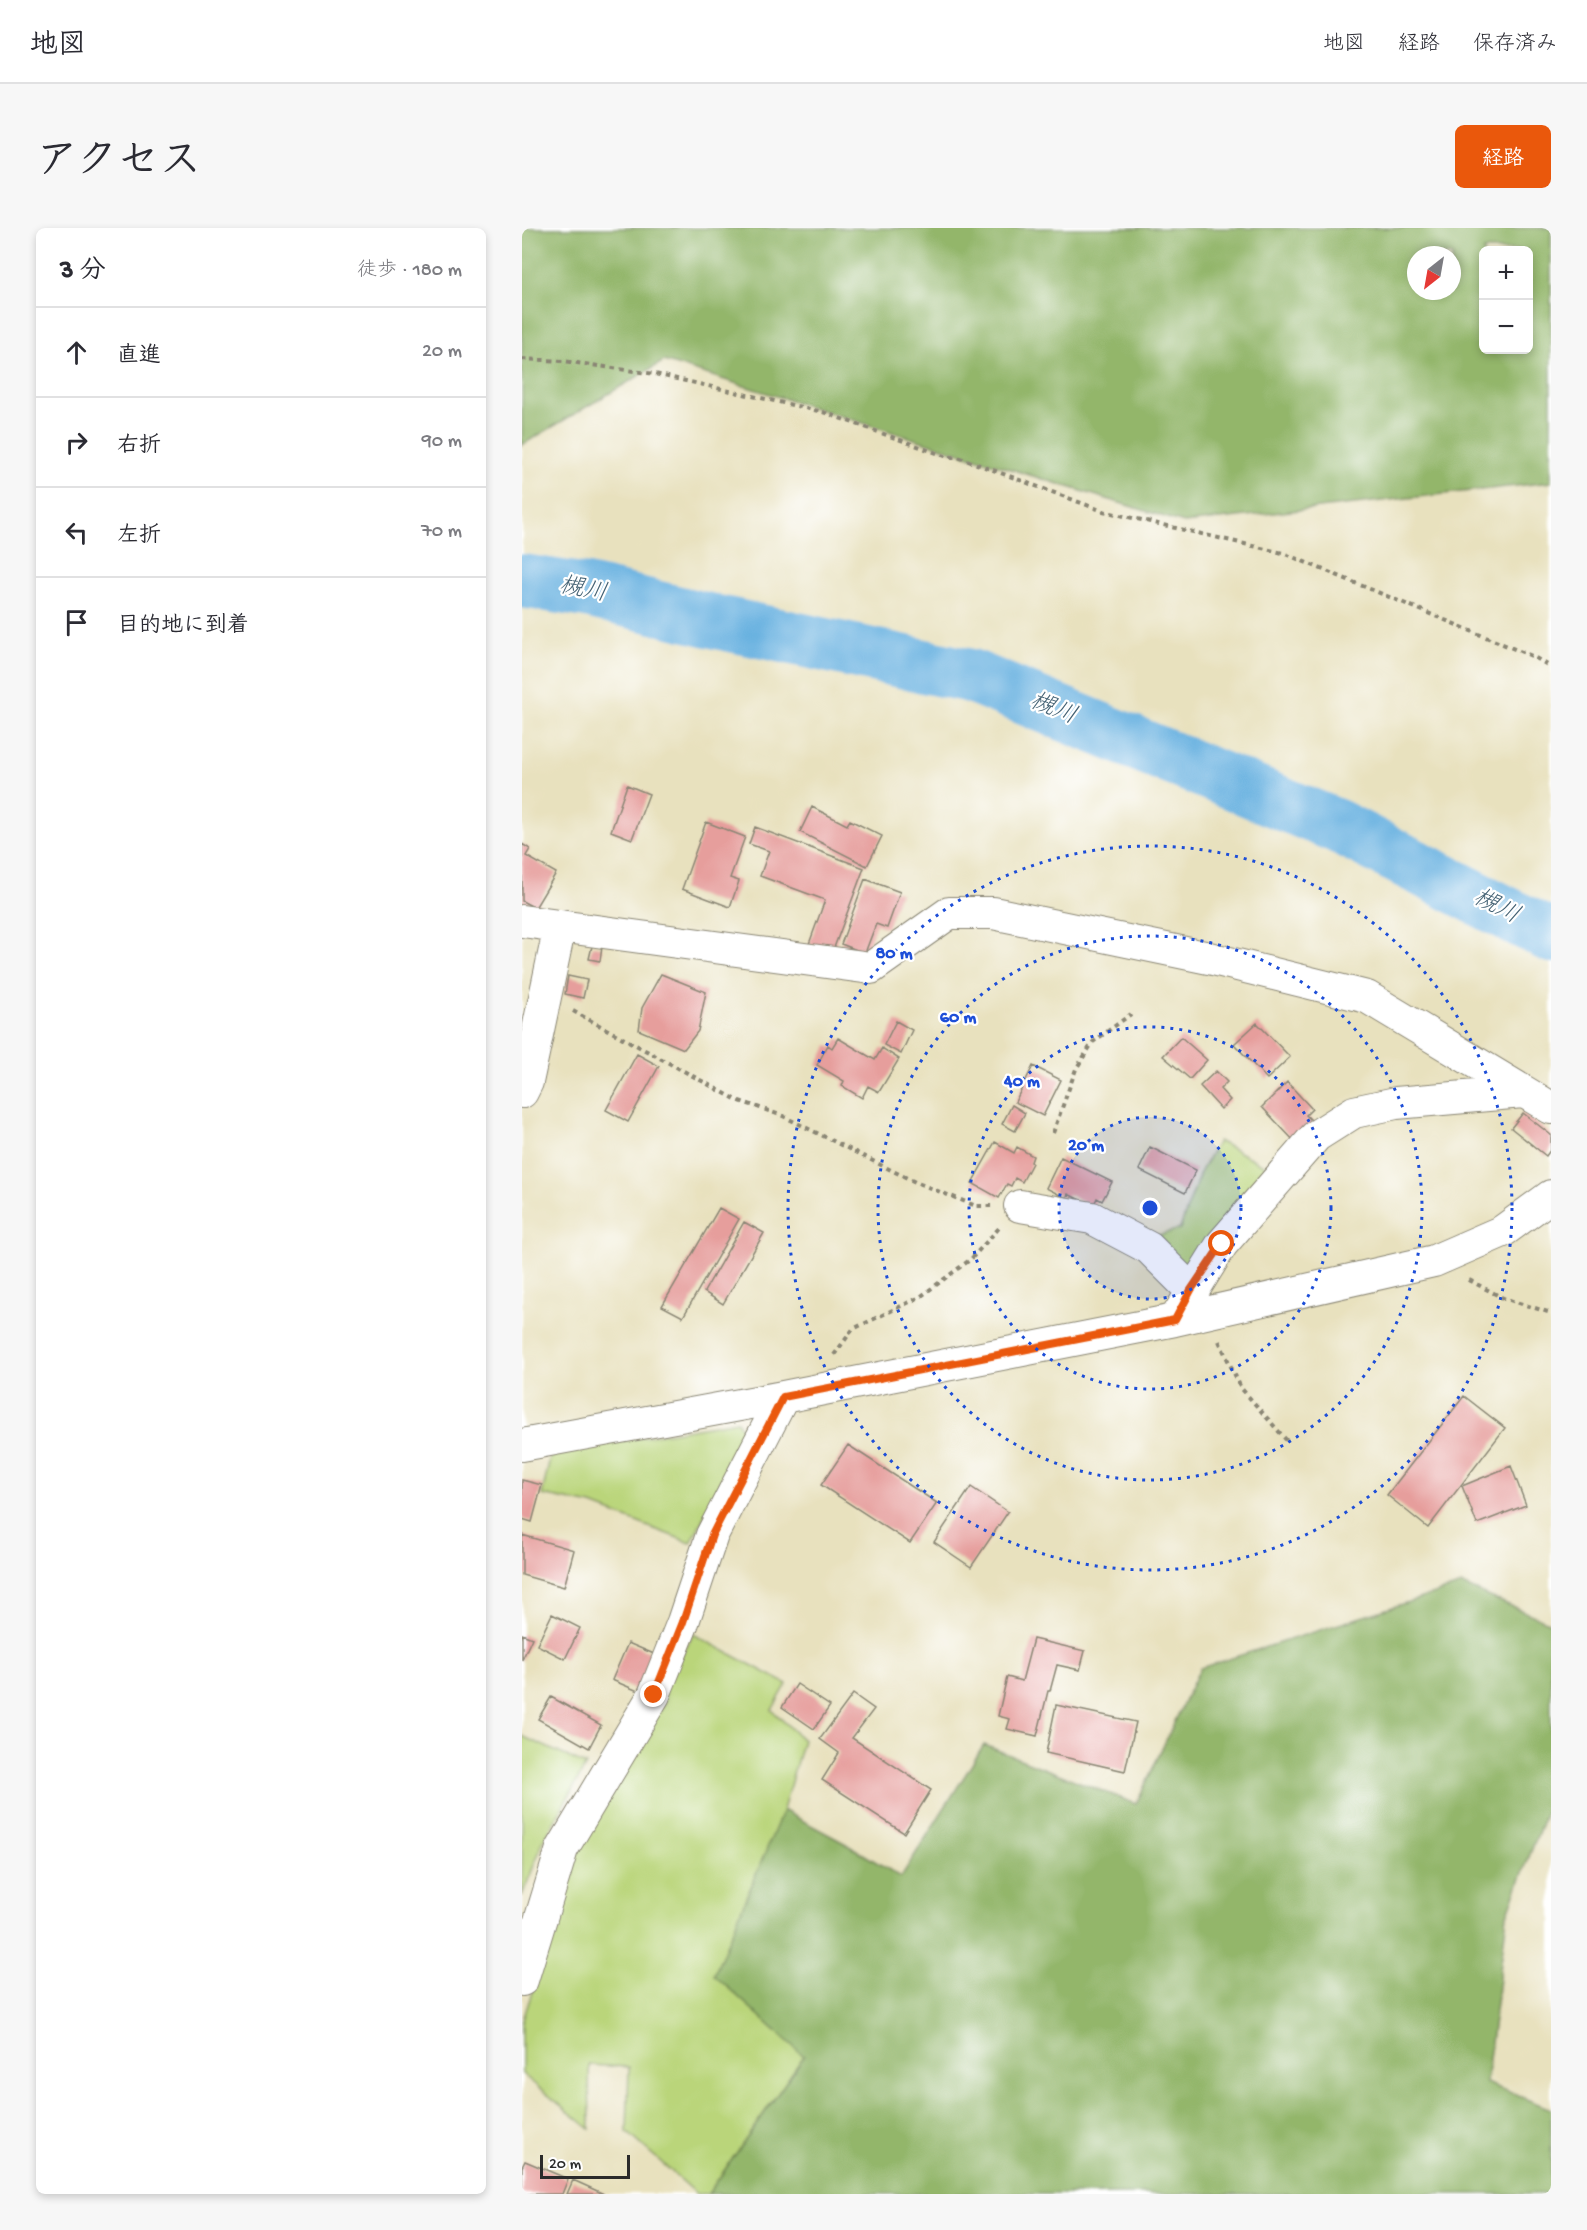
<!DOCTYPE html>
<html lang="ja">
<meta charset="utf-8">
<style>
:root{--surface:#fff;--page:#f7f7f7;--text:#2b2b33;--muted:#7c7c81;--line:#e1e1e2;--accent:#ea580c}
body{margin:0;font-family:"Gochi Hand","Klee One",sans-serif;background:var(--page);color:var(--text)}
.controls{position:absolute;right:18px;top:18px;display:grid;overflow:hidden;border-radius:9px;box-shadow:0 3px 9px #0003}
.controls button{width:54px;height:54px;display:grid;place-items:center;padding:0;border:0;border-bottom:2px solid var(--line);background:var(--surface);color:var(--text);font:30px sans-serif}
.compass{position:absolute;left:885px;top:18px;width:54px;height:54px;border-radius:50%;background:var(--surface);box-shadow:0 3px 9px #0003;rotate:211deg}
.scale{position:absolute;left:18px;bottom:15px;width:90px;box-sizing:border-box;padding-left:6px;border:3px solid #2b2b2b;border-top:0;font-size:16px;line-height:21px;white-space:nowrap;color:#2b2b2b;-webkit-text-stroke:4px #fff;paint-order:stroke}
.stop{position:absolute;width:18px;height:18px;margin:-14px;border:4px solid #ea580c;border-radius:50%;background:#fff}
.stop.end{background:#ea580c;border-color:#fff;box-shadow:0 2px 6px #0008}
.list{margin:0;padding:0;list-style:none}
h2{display:flex;justify-content:space-between;align-items:center;height:78px;margin:0;padding:0 24px;font-size:26px}
h2 small{font-size:20px;font-weight:400;color:var(--muted)}
.list li{display:grid;grid-template-columns:39px 1fr auto;gap:18px;align-items:center;box-sizing:border-box;height:90px;padding:0 24px;border-top:2px solid var(--line)}
.list b{display:block;font-size:22px;white-space:nowrap}
.list em{font-size:20px;font-style:normal;color:var(--muted)}
.icon{flex:none;width:33px;height:33px;fill:none;stroke:currentColor;stroke-width:2;stroke-linecap:round;stroke-linejoin:round}
.map{position:relative;flex:none;width:1029px;height:1966px;overflow:hidden;border-radius:9px}
header{display:flex;align-items:center;gap:36px;box-sizing:border-box;height:84px;padding:0 30px;background:var(--surface);border-bottom:2px solid var(--line)}
header strong{font-size:28px}
nav{display:flex;gap:33px;margin-inline-start:auto;font-size:21px}
.intro{display:flex;align-items:center;justify-content:space-between;box-sizing:border-box;height:144px;padding:0 36px}
h1{margin:0;font-size:42px}
.button{padding:15px 27px;border-radius:9px;background:var(--accent);color:#fff;font-size:21px;font-weight:700}
main{display:flex;gap:36px;padding:0 36px}
aside{flex:1;background:var(--surface);border-radius:9px;box-shadow:0 3px 9px #0003}
.map>svg:first-child{display:block}
.green{fill:#bad57a;stroke:#728052;stroke-width:1.5}
.forest{fill:#93b66a;stroke:#5f704a;stroke-width:1.5;fill-rule:evenodd}
.lines{fill:none;stroke-linecap:round;stroke-linejoin:round}
.river{stroke:#68b1e0;stroke-width:54}
.building{fill:#e69e9c}
.minor-casing{stroke:#8a8674;stroke-width:34}
.path{stroke:#8a8674;stroke-width:4;stroke-dasharray:4.5 4.5;stroke-linecap:butt}
.minor{stroke:#fff;stroke-width:32}
.route{stroke:#ea580c;stroke-width:8}
.ring{fill:none;stroke:#1d4ed8;stroke-width:3;stroke-dasharray:3 6}
.labels{text-anchor:middle;dominant-baseline:central;stroke-width:4.5;stroke-linejoin:round;paint-order:stroke}
.water-label{font-size:24px;font-style:italic;fill:#436173;stroke:#fff}
.centre{fill:#1d4ed8;stroke:#fff;stroke-width:3}
.ring-label{font-size:18px;text-anchor:middle;font-weight:bold;fill:#1d4ed8;stroke:#fff;stroke-width:4.5;stroke-linejoin:round;paint-order:stroke}
</style>
<header>
<strong>地図</strong>
<nav><a>地図</a><a>経路</a><a>保存済み</a></nav>
</header>
<div class="intro"><h1>アクセス</h1><a class="button">経路</a></div>
<main>
<aside>
<h2>3 分<small>徒歩 · 180 m</small></h2>
<ul class="list">
<li><svg class="icon" aria-label="ahead" viewBox="0 0 24 24"><path d="M12 20V5M6 11l6-6 6 6"/></svg><div><b>直進</b></div><em>20 m</em></li>
<li><svg class="icon" aria-label="right" viewBox="0 0 24 24"><path d="M7 20v-9h11M14 6l5 5-5 5"/></svg><div><b>右折</b></div><em>90 m</em></li>
<li><svg class="icon" aria-label="left" viewBox="0 0 24 24"><path d="M17 20v-9H6M10 6l-5 5 5 5"/></svg><div><b>左折</b></div><em>70 m</em></li>
<li><svg class="icon" aria-label="arrive" viewBox="0 0 24 24"><path d="M6 21V4h12l-3 4 3 4H6"/></svg><div><b>目的地に到着</b></div></li>
</ul>
</aside>
<div class="map">
<svg width="1029" height="1966" viewBox="0 0 1029 1966">
<rect width="100%" height="100%" fill="#fff"/>
<filter id="ink" filterUnits="userSpaceOnUse"><feTurbulence type="fractalNoise" baseFrequency=".0167" numOctaves="2"/><feDisplacementMap in="SourceGraphic" scale="12" xChannelSelector="R" yChannelSelector="G"/><feConvolveMatrix kernelMatrix="1 2 1 2 8 2 1 2 1" color-interpolation-filters="sRGB"/></filter>
<filter id="wash" filterUnits="userSpaceOnUse"><feTurbulence type="fractalNoise" baseFrequency=".008" numOctaves="4" result="noise"/><feDisplacementMap in="SourceGraphic" scale="24" xChannelSelector="R" yChannelSelector="G"/><feGaussianBlur stdDeviation="1.35" result="paint"/><feColorMatrix in="noise" values="0 0 0 0 0 0 0 0 0 0 0 0 0 0 0 0 0 1.4 0 .05"/><feComposite in="paint" operator="in"/></filter>
<g filter="url(#wash)">
<rect width="100%" height="100%" fill="#e8e1be"/>
<path class="green" d="M696 913 751 942 668 1043 623 1011 658 1001 678 945Z
M215 1193 223 1205 169 1315 70 1277 20 1267 29 1225Z
M171 1406 265 1456 250 1482 281 1512 261 1582 282 1828 186 1966H175L105 1904 107 1839 67 1837 68 1901 0 1846V1795L54 1627Z
M0 1508 64 1537 21 1614 0 1668Z"/>
<path class="forest" d="M0 0H1029V254L662 295 142 133 0 217ZM962 22H1006V122H962ZM894 27H930V63H894Z
M940 1357 1029 1395V1571L985 1687 964 1855 1029 1881V1966H186L282 1828 192 1747 261 1582 328 1618 379 1649 462 1517 614 1576 678 1440Z"/>
<g class="lines">
<path class="river" d="M0 353 65 363 195 394 449 448 815 598 1029 708"/>
</g>
<g id="blocks">
<path class="building" d="M105 557 127 566 110 611 89 603Z
M290 579 325 597 328 592 360 608 345 638 278 604Z
M184 594 223 609 208 650 217 653 208 679 160 661Z
M233 599 342 640 310 725 287 716 303 672 238 648 247 623 227 616Z
M0 616 8 621 4 628 34 645 13 680 0 673Z
M343 651 378 664 365 700 354 696 343 725 319 716Z
M70 718 80 719 78 733 67 731Z
M139 746 184 764 176 803 162 821 117 802 120 780Z
M46 748 65 752 61 770 43 766Z
M374 793 390 802 379 826 362 817Z
M735 795 768 829 745 851 712 816Z
M659 809 685 832 668 851 641 828Z
M316 810 353 832 360 820 377 831 357 864 346 858 340 870 320 858 322 853 295 837 306 817 310 820Z
M115 826 137 838 106 894 84 882Z
M511 838 539 852 521 888 493 874Z
M694 843 705 854 698 861 708 872 699 881 678 858Z
M765 854 790 881 784 887 794 897 775 916 740 879Z
M490 877 503 885 493 903 480 896Z
M1001 885 1029 907V921L1024 928 989 900Z
M473 914 492 925 495 919 511 928 509 934 510 935 500 954 493 950 489 958 485 956 477 970 450 955Z
M628 919 674 942 663 965 617 942Z
M539 929 590 954 580 973 575 970 571 978 546 966 544 970 524 960Z
M197 980 217 991 161 1089 140 1078Z
M222 994 242 1005 201 1076 182 1064Z
M942 1168 983 1200 906 1300 865 1267Z
M326 1217 415 1275 388 1315 299 1257Z
M989 1238 1004 1277 955 1296 940 1258Z
M0 1252 20 1257 10 1294 0 1291Z
M449 1259 486 1284 449 1339 412 1314Z
M0 1307 52 1322 42 1359 0 1347Z
M30 1386 58 1400 43 1431 15 1417Z
M0 1406 10 1410 0 1432Z
M511 1411 563 1423 558 1442 535 1437 528 1463H526L515 1508 485 1501 488 1491 476 1488 485 1449 500 1453Z
M106 1415 132 1426 116 1463 90 1452Z
M275 1456 308 1478 292 1501 260 1479Z
M331 1466 352 1481 330 1510 409 1562 382 1605 300 1552 317 1525 298 1511Z
M29 1469 79 1497 67 1520 16 1491Z
M534 1477 614 1494 603 1543 524 1525Z
M3 1933 46 1951 40 1966H0V1939Z
M51 1952 82 1966H45Z"/>
</g>
</g>
<g filter="url(#ink)">
<use href="#blocks" fill-opacity="0" stroke="#8a8674" stroke-width="1.5"/>
<g class="lines">
<defs>
<path id="minor" d="M0 693 349 740 427 685H471L687 730 845 769 1029 880
M0 864 5 854 38 698
M498 978 570 990 627 1020 669 1062
M653 1092 700 1016 794 908 832 884 874 875 1001 864
M0 1217 261 1169 653 1092 912 1033 981 1003 1029 968
M0 1752 40 1621 132 1467 161 1394 190 1307 261 1169"/>
</defs>
<use href="#minor" class="minor-casing"/>
<path class="path" d="M0 131 41 133 133 146 301 184 426 229H436L581 283 761 325 1012 429 1029 439
M51 783 215 872 261 888 393 954 454 978H470
M531 905 554 841 571 814 609 786
M947 1052 981 1070 1029 1085
M697 1113 719 1160 766 1214
M312 1127 331 1101 398 1069 449 1031 477 1000"/>
<use href="#minor" class="minor"/>
</g>
</g>
<g class="lines" filter="url(#ink)">
<path class="route" d="M132 1467 161 1394 190 1307 261 1169 653 1092 669 1062 700 1016"/>
</g>
<circle cx="628" cy="980" r="91" fill="#1d4ed8" fill-opacity=".12"/>
<g class="ring">
<circle cx="628" cy="980" r="91"/>
<circle cx="628" cy="980" r="181"/>
<circle cx="628" cy="980" r="272"/>
<circle cx="628" cy="980" r="362"/>
</g>
<g class="labels">
<g class="water-label">
<text transform="translate(61 363) rotate(11)">槻川</text>
<text transform="translate(531 482) rotate(22)">槻川</text>
<text transform="translate(974 680) rotate(27)">槻川</text>
</g>
</g>
<circle cx="628" cy="980" r="9" class="centre"/>
<g class="ring-label">
<text x="372" y="730">80 m</text>
<text x="436" y="794">60 m</text>
<text x="500" y="858">40 m</text>
<text x="564" y="922">20 m</text>
</g>
</svg>
<div class="controls">
<button>+</button>
<button>−</button>
</div>
<svg class="compass" viewBox="-18 -18 36 36"><path d="M0-13l5 13h-10z" fill="#e53935"/><path d="M0 13l5-13h-10z" fill="#7c7c81"/></svg>
<div class="scale">20 m</div>
<div class="stop" style="left:700px;top:1016px"></div>
<div class="stop end" style="left:132px;top:1467px"></div>
</div>
</main>
